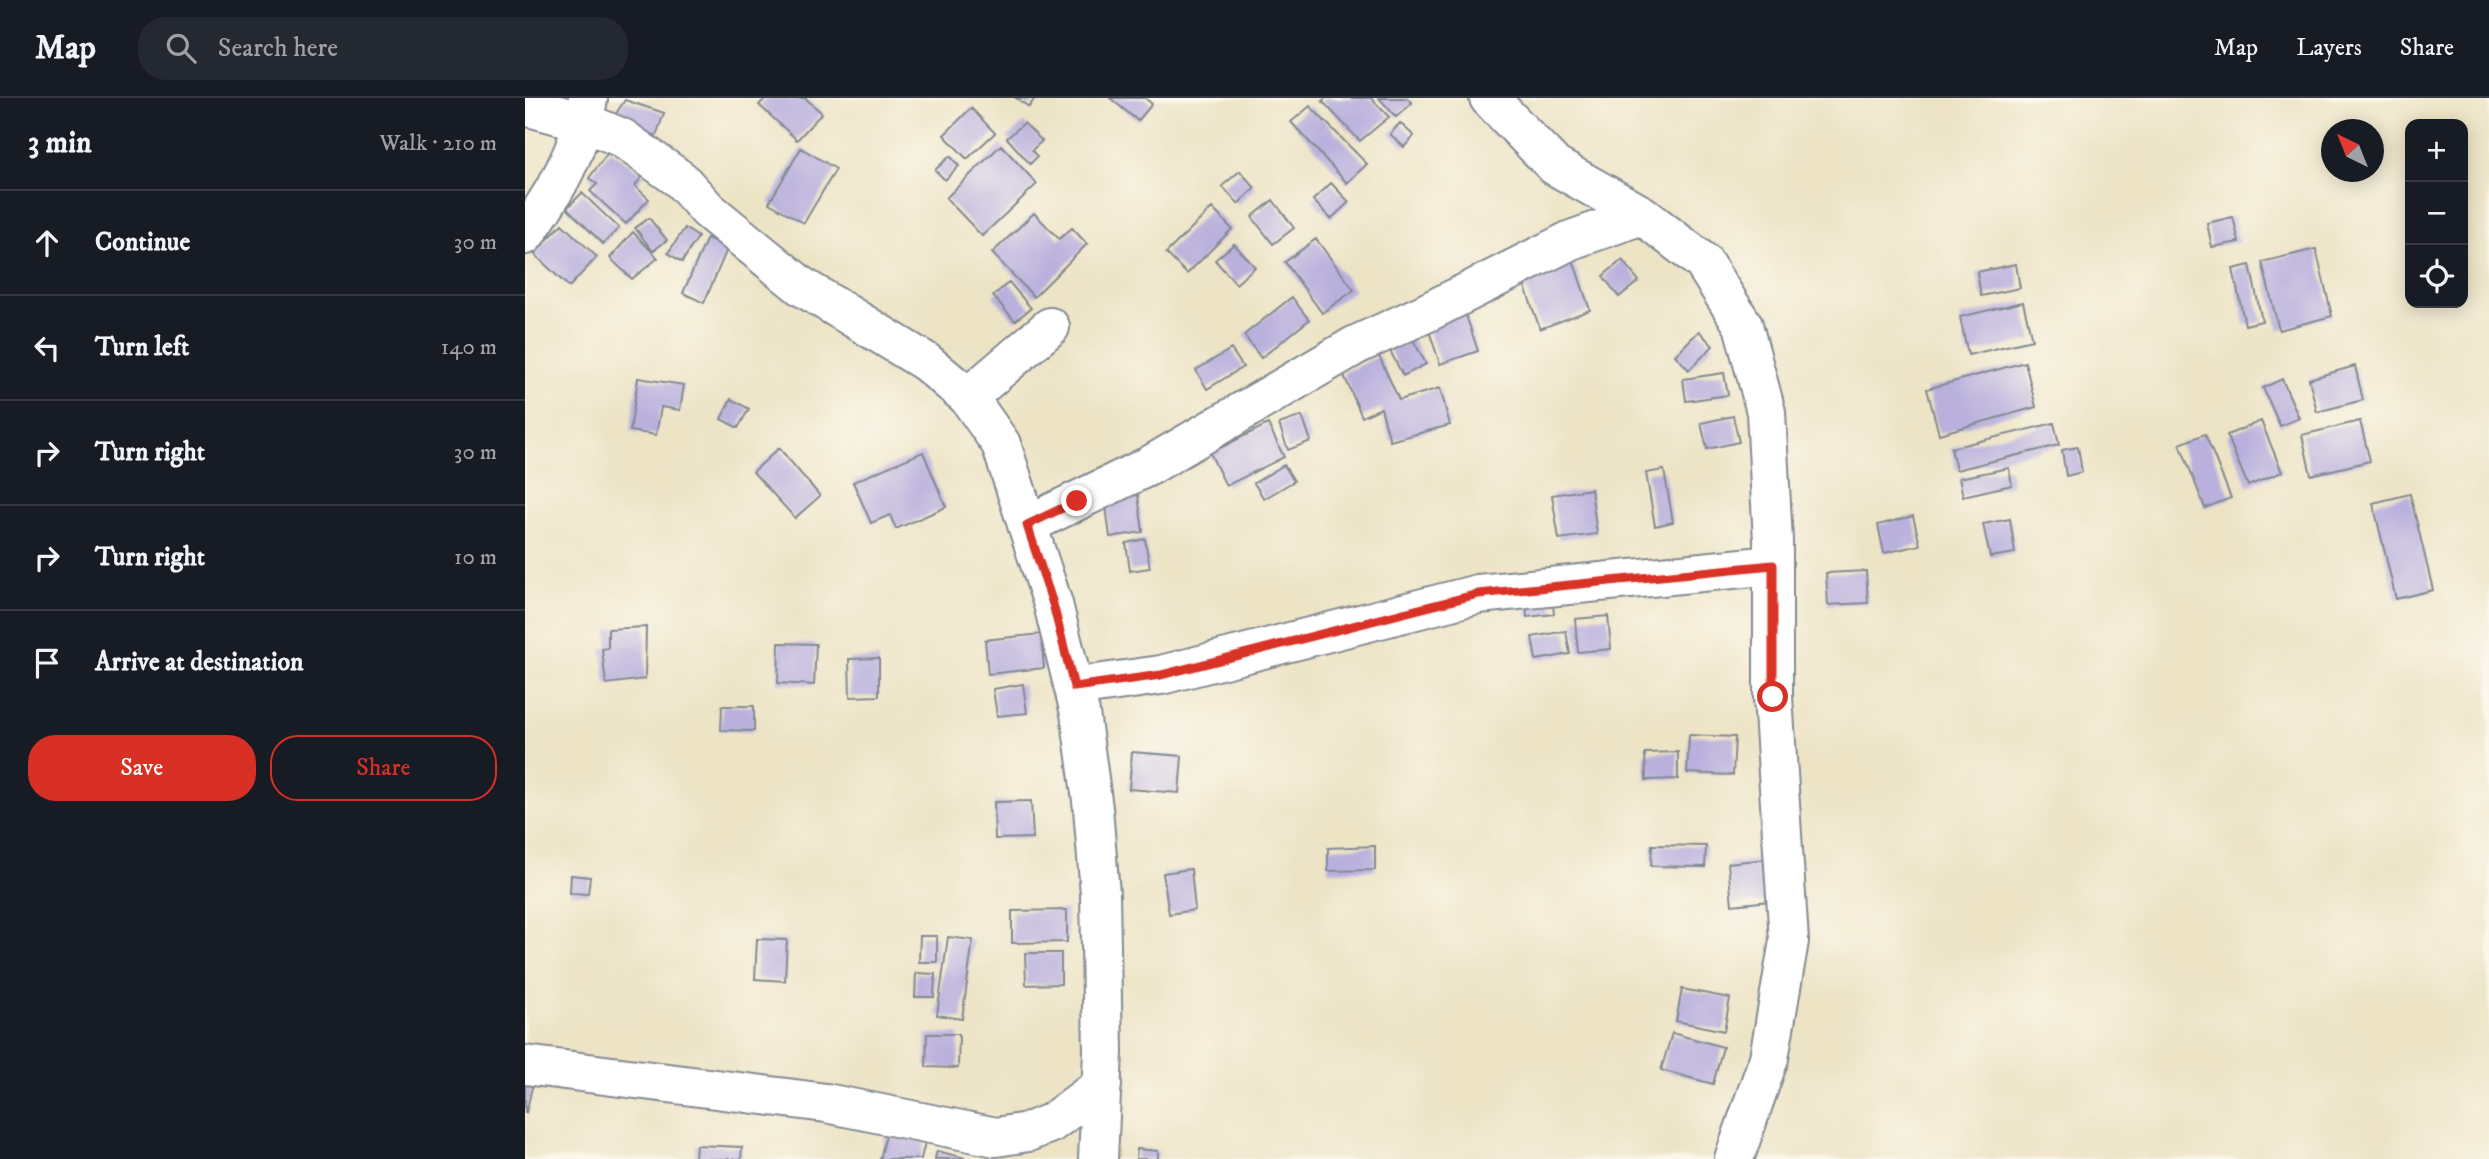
<!DOCTYPE html>
<meta charset="utf-8">
<style>
:root{--surface:#171b24;--page:#242831;--text:#f1f3f6;--muted:#9ea1a6;--line:#363941;--accent:#d93025}
body{margin:0;font-family:"IM FELL DW Pica",serif;background:var(--page);color:var(--text)}
.controls{position:absolute;right:21px;top:21px;display:grid;overflow:hidden;border-radius:14px;box-shadow:0 4px 18px #0003}
.controls button{width:63px;height:63px;display:grid;place-items:center;padding:0;border:0;border-bottom:2px solid var(--line);background:var(--surface);color:var(--text);font:35px sans-serif}
.compass{position:absolute;left:1796px;top:21px;width:63px;height:63px;border-radius:50%;background:var(--surface);box-shadow:0 4px 18px #0003;rotate:317deg}
.stop{position:absolute;width:21px;height:21px;margin:-16px;border:5px solid #d93025;border-radius:50%;background:#fff}
.stop.end{background:#d93025;border-color:#fff;box-shadow:0 2px 7px #0008}
.list{margin:0;padding:0;list-style:none}
h2{display:flex;justify-content:space-between;align-items:center;height:91px;margin:0;padding:0 28px;font-size:30px}
h2 small{font-size:23px;font-weight:400;color:var(--muted)}
.list li{display:grid;grid-template-columns:46px 1fr auto;gap:21px;align-items:center;box-sizing:border-box;height:105px;padding:0 28px;border-top:2px solid var(--line)}
.list b{display:block;font-size:26px;white-space:nowrap}
.list em{font-size:23px;font-style:normal;color:var(--muted)}
.actions{display:flex;gap:14px;padding:21px 28px}
.actions a{flex:1;padding:16px 0;border:2px solid var(--accent);border-radius:28px;text-align:center;font-size:24px;color:var(--accent)}
.actions .main{background:var(--accent);color:#fff}
.icon{flex:none;width:38px;height:38px;fill:none;stroke:currentColor;stroke-width:2;stroke-linecap:round;stroke-linejoin:round}
.map{position:relative;flex:none;width:1964px;height:1061px;overflow:hidden}
header{display:flex;align-items:center;gap:42px;box-sizing:border-box;height:98px;padding:0 35px;background:var(--surface);border-bottom:2px solid var(--line)}
header strong{font-size:33px}
nav{display:flex;gap:38px;margin-inline-start:auto;font-size:24px}
.search{width:490px;height:63px;background:var(--page);display:flex;align-items:center;gap:18px;box-sizing:border-box;padding:0 24px;border-radius:28px;color:var(--muted);font-size:26px}
main{display:flex}
aside{flex:1;background:var(--surface)}
.map>svg:first-child{display:block}
.building{fill:#b9b0dd}
.lines{fill:none;stroke-linecap:round;stroke-linejoin:round}
.street-casing{stroke:#848a92;stroke-width:42}
.street{stroke:#fff;stroke-width:38}
.route{stroke:#d93025;stroke-width:9}
</style>
<header>
<strong>Map</strong>
<div class="search"><svg class="icon" aria-label="search" viewBox="0 0 24 24"><circle cx="10" cy="10" r="6"/><path d="M15 15l6 6"/></svg>Search here</div>
<nav><a>Map</a><a>Layers</a><a>Share</a></nav>
</header>
<main>
<aside>
<h2>3 min<small>Walk · 210 m</small></h2>
<ul class="list">
<li><svg class="icon" aria-label="ahead" viewBox="0 0 24 24"><path d="M12 20V5M6 11l6-6 6 6"/></svg><div><b>Continue</b></div><em>30 m</em></li>
<li><svg class="icon" aria-label="left" viewBox="0 0 24 24"><path d="M17 20v-9H6M10 6l-5 5 5 5"/></svg><div><b>Turn left</b></div><em>140 m</em></li>
<li><svg class="icon" aria-label="right" viewBox="0 0 24 24"><path d="M7 20v-9h11M14 6l5 5-5 5"/></svg><div><b>Turn right</b></div><em>30 m</em></li>
<li><svg class="icon" aria-label="right" viewBox="0 0 24 24"><path d="M7 20v-9h11M14 6l5 5-5 5"/></svg><div><b>Turn right</b></div><em>10 m</em></li>
<li><svg class="icon" aria-label="arrive" viewBox="0 0 24 24"><path d="M6 21V4h12l-3 4 3 4H6"/></svg><div><b>Arrive at destination</b></div></li>
</ul>
<div class="actions"><a class="main">Save</a><a>Share</a></div>
</aside>
<div class="map">
<svg width="1964" height="1061" viewBox="0 0 1964 1061">
<rect width="100%" height="100%" fill="#fbf7ec"/>
<filter id="ink" filterUnits="userSpaceOnUse"><feTurbulence type="fractalNoise" baseFrequency=".0143" numOctaves="2"/><feDisplacementMap in="SourceGraphic" scale="14" xChannelSelector="R" yChannelSelector="G"/><feConvolveMatrix kernelMatrix="1 2 1 2 8 2 1 2 1" color-interpolation-filters="sRGB"/></filter>
<filter id="wash" filterUnits="userSpaceOnUse"><feTurbulence type="fractalNoise" baseFrequency=".00686" numOctaves="4" result="noise"/><feDisplacementMap in="SourceGraphic" scale="28" xChannelSelector="R" yChannelSelector="G"/><feGaussianBlur stdDeviation="1.57" result="paint"/><feColorMatrix in="noise" values="0 0 0 0 0 0 0 0 0 0 0 0 0 0 0 0 0 1.4 0 .05"/><feComposite in="paint" operator="in"/></filter>
<g filter="url(#wash)">
<rect width="100%" height="100%" fill="#ede4c6"/>
<g id="blocks">
<path class="building" d="M241 0H280L297 15 272 42 234 7Z
M491 0H510L504 9Z
M585 0H620L627 6 613 23Z
M801 0H846L864 19 835 43 797 3Z
M854 0H882L887 5 871 19Z
M100 2 139 15 131 38 86 23Z
M785 8 842 66 822 85 766 24Z
M446 10 470 35 442 61 419 37Z
M499 25 517 43 507 52 512 59 505 66 482 40Z
M875 25 889 38 879 49 865 36Z
M476 47 512 86 457 138 421 100Z
M276 50 311 71 279 125 244 105Z
M85 52 119 76 110 88 124 101 101 126 65 93 72 86 64 80Z
M425 58 434 68 420 82 410 72Z
M715 73 730 90 713 106 697 88Z
M806 85 824 104 806 121 788 102Z
M57 95 94 130 78 146 42 110Z
M748 102 769 130 748 146 727 119Z
M687 110 707 131 662 176 641 155Z
M509 115 534 141 547 130 562 146 509 199 467 155Z
M1708 119 1714 144 1687 149 1682 125Z
M124 120 142 142 128 153 110 130Z
M37 126 72 159 44 189 9 156Z
M160 130 173 139 157 164 143 155Z
M108 134 133 160 107 181 85 160Z
M182 140 203 149 179 205 158 195Z
M791 141 829 192 797 215 760 164Z
M709 146 730 169 711 186 690 162Z
M1791 151 1807 218 1754 232 1737 164Z
M1048 162 1065 212 1015 231 997 180Z
M1097 162 1114 183 1094 199 1078 178Z
M1491 166 1495 190 1456 198 1452 174Z
M1725 167 1737 223 1720 227 1708 171Z
M484 184 506 210 490 223 468 198Z
M767 199 784 222 736 260 719 237Z
M1498 204 1507 242 1443 257 1435 219Z
M940 214 953 253 915 266 902 227Z
M883 232 901 266 878 278 860 243Z
M1174 233 1188 248 1164 272 1150 257Z
M706 251 718 269 682 291 671 272Z
M854 258 874 302 915 290 925 327 865 343 856 310 837 319 818 275Z
M1500 264 1511 309 1414 336 1402 291Z
M1830 268 1838 302 1792 314 1784 281Z
M1199 275 1203 297 1161 303 1158 281Z
M113 280 159 287 155 312 136 309 131 337 105 333Z
M1757 281 1774 320 1755 328 1738 290Z
M206 301 224 311 213 330 196 321Z
M777 318 786 343 763 352 754 326Z
M1208 318 1214 344 1182 351 1176 325Z
M1736 323 1757 374 1723 388 1702 337Z
M1835 323 1845 363 1786 377 1777 337Z
M1529 325 1534 347 1431 372 1426 350Z
M743 326 759 359 701 388 685 355Z
M1680 336 1706 400 1680 410 1655 346Z
M1553 349 1557 374 1541 378 1537 352Z
M254 350 295 398 270 420 228 374Z
M398 354 421 409 371 431 365 417 346 425 328 384Z
M759 367 769 383 739 401 729 385Z
M1484 370 1487 387 1438 398 1434 380Z
M1139 372 1148 424 1130 428 1121 375Z
M1066 391 1072 436 1034 441 1027 397Z
M1885 396 1908 492 1871 501 1848 405Z
M613 397 618 434 585 439 580 401Z
M1388 418 1395 447 1359 455 1353 427Z
M1485 421 1490 455 1465 459 1458 426Z
M620 441 625 470 605 473 601 445Z
M1341 473 1343 505 1303 507 1301 475Z
M1027 500 1029 516 1002 519 1001 502Z
M1083 518 1086 551 1053 554 1050 521Z
M121 529 120 581 81 586 77 551 83 550V531Z
M1041 533 1045 556 1011 562 1007 539Z
M516 536 519 570 463 576 460 542Z
M254 545 291 546 289 587 253 585Z
M354 560V598L325 599 324 561Z
M498 586 502 615 472 618 468 591Z
M197 608H229V633L196 632Z
M1164 637 1210 639 1208 677 1162 675Z
M607 654 657 658 654 695 604 691Z
M1153 654V681L1121 682 1120 655Z
M506 703 508 740 470 741 469 704Z
M1127 747 1181 748 1180 769 1126 768Z
M850 748V772L803 773V750Z
M1241 761 1245 803 1207 807 1203 765Z
M666 771 670 812 644 816 638 775Z
M46 777 65 779 63 796 45 795Z
M542 812V844L487 845V813Z
M395 838H412V864H394Z
M423 839 448 842 437 921 412 917Z
M232 841 262 842 260 883 230 881Z
M500 855H536V886L501 887Z
M391 875 410 876 409 899H390Z
M1157 891 1205 900 1199 933 1151 923Z
M1147 935 1198 949 1188 986 1136 972Z
M402 936H434L433 970 401 969Z
M0 979 9 981 1 1015H0Z
M362 1034 400 1044 396 1061H355Z
M171 1047 217 1049 216 1061H170Z
M612 1051 633 1053V1061H611Z
M412 1053 440 1060V1061H410Z"/>
</g>
</g>
<g filter="url(#ink)">
<use href="#blocks" fill-opacity="0" stroke="#848a92" stroke-width="2"/>
<g class="lines">
<defs>
<path id="street" d="M964 0 1030 68 1117 117 1178 164 1218 227 1241 314 1248 443V599L1264 843 1244 960 1209 1061
M0 8 59 24 97 40 156 82 183 112 276 188 401 264 443 299 476 346 528 506 555 615 568 710 575 796 578 954 573 1061
M0 137C30 94 55 53 63 1
M443 299 525 229
M502 427 624 368 831 247 901 215 1046 142 1117 117
M549 589 636 577 953 496 1248 467
M0 967 301 1005 471 1039 503 1034 526 1025 577 987"/>
</defs>
<use href="#street" class="street-casing"/>
<use href="#street" class="street"/>
</g>
</g>
<g class="lines" filter="url(#ink)">
<path class="route" d="M552 403 502 427 528 506 549 589 636 577 953 496 1248 467V599"/>
</g>
</svg>
<div class="controls">
<button>+</button>
<button>−</button>
<button><svg class="icon" aria-label="locate" viewBox="0 0 24 24"><circle cx="12" cy="12" r="6"/><path d="M12 2v4M12 18v4M2 12h4M18 12h4"/></svg></button>
</div>
<svg class="compass" viewBox="-18 -18 36 36"><path d="M0-13l5 13h-10z" fill="#e53935"/><path d="M0 13l5-13h-10z" fill="#9ea1a6"/></svg>
<div class="stop" style="left:1248px;top:599px"></div>
<div class="stop end" style="left:552px;top:403px"></div>
</div>
</main>
